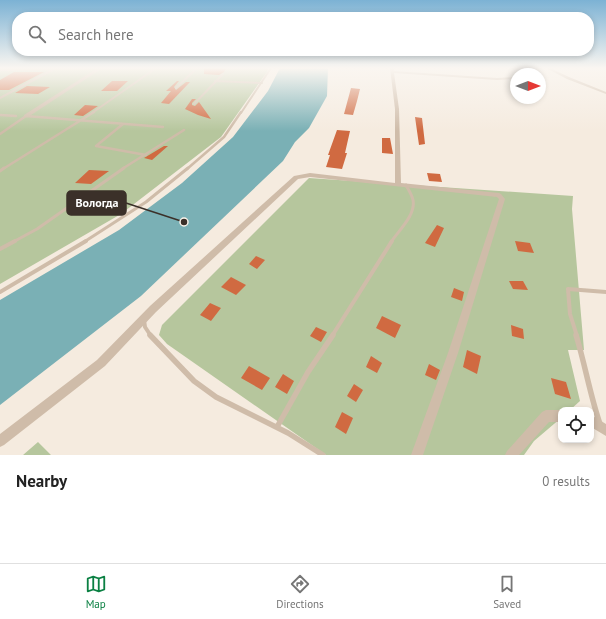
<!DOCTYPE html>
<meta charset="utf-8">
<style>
:root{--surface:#fff;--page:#f6f6f6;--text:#222;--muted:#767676;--line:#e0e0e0;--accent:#0b8043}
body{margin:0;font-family:"PT Sans",sans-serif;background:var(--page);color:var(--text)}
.controls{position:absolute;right:12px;bottom:12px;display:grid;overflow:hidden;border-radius:8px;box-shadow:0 2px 6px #0003}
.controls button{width:36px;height:36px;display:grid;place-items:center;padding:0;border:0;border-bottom:1px solid var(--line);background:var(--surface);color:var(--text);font:20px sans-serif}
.compass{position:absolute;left:510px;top:68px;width:36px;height:36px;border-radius:50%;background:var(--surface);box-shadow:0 2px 6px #0003;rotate:90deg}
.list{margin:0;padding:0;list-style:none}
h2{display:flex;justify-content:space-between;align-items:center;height:52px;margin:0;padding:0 16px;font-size:17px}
h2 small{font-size:13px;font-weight:400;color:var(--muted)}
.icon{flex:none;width:22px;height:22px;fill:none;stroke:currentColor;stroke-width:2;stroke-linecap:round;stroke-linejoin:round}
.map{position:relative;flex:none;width:606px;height:455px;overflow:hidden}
.search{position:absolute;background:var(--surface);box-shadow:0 2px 6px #0003;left:12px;right:12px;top:12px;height:44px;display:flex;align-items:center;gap:10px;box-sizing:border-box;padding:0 14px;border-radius:16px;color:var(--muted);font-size:15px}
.sheet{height:108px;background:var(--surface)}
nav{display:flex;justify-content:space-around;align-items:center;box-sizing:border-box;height:56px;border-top:1px solid var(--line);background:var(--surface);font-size:11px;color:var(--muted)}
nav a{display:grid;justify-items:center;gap:2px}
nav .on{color:var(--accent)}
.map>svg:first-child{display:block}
.green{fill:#b6c69d}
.water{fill:#7ab0b5}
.building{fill:#d06a41}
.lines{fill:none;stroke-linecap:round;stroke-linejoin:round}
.lane-far4{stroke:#cfbca9;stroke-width:2}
.lane-far3{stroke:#cfbca9;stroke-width:2.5}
.lane-far2{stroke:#cfbca9;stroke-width:3}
.lane-far1{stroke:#cfbca9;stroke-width:4}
.lane{stroke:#cfbca9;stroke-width:5.5}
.street{fill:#cfbca9;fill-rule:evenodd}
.leader{fill:none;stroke:#3b3029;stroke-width:1.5}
.callout-dot{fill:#3b3029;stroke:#fcf5ec;stroke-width:1.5}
.callout{fill:#3b3029;stroke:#3b3029;stroke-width:1.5}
.callout-label{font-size:12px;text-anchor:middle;font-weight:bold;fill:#fff}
</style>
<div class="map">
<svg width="606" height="455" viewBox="0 0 606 455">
<rect width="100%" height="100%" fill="#f5ebdf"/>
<path class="green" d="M0 68H268L267 72 221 137 121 214 0 284Z
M309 178 573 196 572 209 584 350H568L580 401 570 410H561V418L534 441 524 455H326L167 344 159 335 162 325Z
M38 442 51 455H23Z"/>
<path class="water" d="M280 68H328L327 96 309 128 295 142 283 161 141 296 0 405V300L119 230 182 183 233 137 268 91Z"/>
<path class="building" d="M204 68H226L224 72 219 75 204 74Z
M14 72H44L9 90H0V80Z
M112 81H128L117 91H101Z
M177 81H179L174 87 176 90 186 82H190L169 104 161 103 171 91H166Z
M27 86 50 87 38 94 15 93Z
M351 88 360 89 357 101 353 115 344 114Z
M192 99H196L192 103V105L195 106 199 102 211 119 198 115 185 109Z
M85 105 98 106 83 116 74 115Z
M415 117 422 118 425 144 419 145Z
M337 130 350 131 345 153H347L342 169 326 167 330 155H328Z
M382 138H390L393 154 382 153Z
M164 146H168L152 160 144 158Z
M89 170 109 171 91 184 75 183Z
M427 173 440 174 442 182 429 181Z
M437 225 444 228 435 247 425 243Z
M515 241 530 243 534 253 518 251Z
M256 256 265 260 257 269 249 264Z
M231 277 246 285 236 295 221 287Z
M509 281H523L528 290 513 289Z
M454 288 464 292 462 301 451 297Z
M210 303 221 308 211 321 200 315Z
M382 316 401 325 395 338 376 328Z
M511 325 523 329 524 339 512 336Z
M316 327 327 332 321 342 310 336Z
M467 350 481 356 477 374 463 367Z
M371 356 382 363 377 373 366 367Z
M429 364 440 370 436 380 425 375Z
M249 366 270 378 262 390 241 378Z
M283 374 294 381 287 394 275 387Z
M551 378 566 382 571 399 555 394Z
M354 384 363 390 356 402 347 396Z
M342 412 353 418 346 434 335 427Z"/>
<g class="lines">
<path class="lane-far4" d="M215 81 262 83
M176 88 197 68
M0 98 54 69
M194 104 223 74
M92 113 156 68
M241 113 271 68"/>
<path class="lane-far3" d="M0 115 16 116
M123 124 96 146 146 155
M0 134 26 116 163 127
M3 169 94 112
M122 169 184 130
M187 169 224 137 241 112"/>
<path class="lane-far2" d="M0 171 4 168
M13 242 37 229 124 168
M84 242 146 202 188 168
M391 242C399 230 416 215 413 200 412 195 408 189 406 185"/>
<path class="lane-far1" d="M0 249 15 241
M0 292 86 241
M144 320 145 327 151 336
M332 336 392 241
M577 336 570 314 568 289 606 292"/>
<path class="lane" d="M150 335 194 381 216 397 288 433 323 455
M576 335C585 364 590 395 600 424
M277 427 308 372 333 335"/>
<path class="street" d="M61 68H107L101 69 28 117H24V115L96 69 0 71V69Z
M390 68H394V71L497 78 516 77V79L497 80 394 73 399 109 401 183 499 193 501 194 505 199 458 353 423 455H411L448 353 499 199 497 197 310 177 298 179 156 312 105 366 4 445 0 447V434L97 360 150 306 294 176 310 173 395 183V109Z
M546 68H550L569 77 606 92V94L567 79Z
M546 410H561V422H549L519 455H505L507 451 542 412Z
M591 415 606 424V436L591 427Z"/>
</g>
<linearGradient id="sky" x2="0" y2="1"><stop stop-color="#7cb2d4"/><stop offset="0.52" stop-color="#faf6f1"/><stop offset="1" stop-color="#faf6f1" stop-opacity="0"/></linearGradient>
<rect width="606" height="131" fill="url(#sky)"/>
<path class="leader" d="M184 222L126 203"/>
<circle class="callout-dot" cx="184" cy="222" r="4"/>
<rect class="callout" x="67" y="191" width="59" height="24" rx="4"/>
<g class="callout-label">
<text x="97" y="207">Вологда</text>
</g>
</svg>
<div class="controls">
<button><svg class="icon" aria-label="locate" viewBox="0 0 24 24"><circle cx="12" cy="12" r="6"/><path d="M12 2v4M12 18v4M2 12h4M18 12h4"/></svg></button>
</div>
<svg class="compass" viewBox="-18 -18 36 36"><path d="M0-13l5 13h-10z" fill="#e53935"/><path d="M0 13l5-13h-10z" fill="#767676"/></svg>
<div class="search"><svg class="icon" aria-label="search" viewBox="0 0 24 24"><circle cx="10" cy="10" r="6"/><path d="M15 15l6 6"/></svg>Search here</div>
</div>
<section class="sheet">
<h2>Nearby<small>0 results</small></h2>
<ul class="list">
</ul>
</section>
<nav>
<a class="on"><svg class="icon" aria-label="map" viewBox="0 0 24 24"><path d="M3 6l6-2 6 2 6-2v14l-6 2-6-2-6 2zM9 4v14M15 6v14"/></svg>Map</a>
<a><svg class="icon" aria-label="directions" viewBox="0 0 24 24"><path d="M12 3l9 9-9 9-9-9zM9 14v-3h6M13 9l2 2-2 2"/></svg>Directions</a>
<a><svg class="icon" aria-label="saved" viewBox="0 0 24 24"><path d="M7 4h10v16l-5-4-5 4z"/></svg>Saved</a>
</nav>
